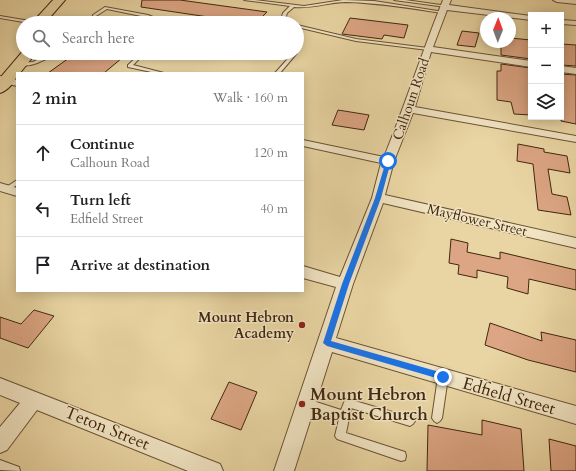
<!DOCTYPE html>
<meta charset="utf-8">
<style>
:root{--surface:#fff;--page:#f6f6f6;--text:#202124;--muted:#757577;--line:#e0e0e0}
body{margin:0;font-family:Cardo,serif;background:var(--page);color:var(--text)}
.controls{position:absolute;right:12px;top:12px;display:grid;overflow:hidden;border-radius:0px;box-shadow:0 2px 10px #0003}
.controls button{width:36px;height:36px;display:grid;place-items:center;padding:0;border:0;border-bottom:1px solid var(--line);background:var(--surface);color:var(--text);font:20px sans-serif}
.compass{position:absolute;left:480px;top:12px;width:36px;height:36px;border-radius:50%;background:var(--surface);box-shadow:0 2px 10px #0003;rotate:1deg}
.stop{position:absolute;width:12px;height:12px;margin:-9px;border:3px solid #1a73e8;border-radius:50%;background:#fff}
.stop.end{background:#1a73e8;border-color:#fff;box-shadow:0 1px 4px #0008}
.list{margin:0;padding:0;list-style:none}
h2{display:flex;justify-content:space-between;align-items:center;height:52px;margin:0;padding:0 16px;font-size:17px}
h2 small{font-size:13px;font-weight:400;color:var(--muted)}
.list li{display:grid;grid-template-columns:26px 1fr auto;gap:12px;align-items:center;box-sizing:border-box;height:56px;padding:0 16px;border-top:1px solid var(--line)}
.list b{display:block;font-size:15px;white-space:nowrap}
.list p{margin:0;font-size:13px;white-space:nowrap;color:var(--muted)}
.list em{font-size:13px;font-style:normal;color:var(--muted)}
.icon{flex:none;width:22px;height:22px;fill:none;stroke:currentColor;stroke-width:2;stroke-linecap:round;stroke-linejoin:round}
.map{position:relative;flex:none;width:576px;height:471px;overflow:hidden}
.search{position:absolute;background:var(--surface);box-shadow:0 2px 10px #0003;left:16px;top:16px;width:288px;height:44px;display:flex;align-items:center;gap:10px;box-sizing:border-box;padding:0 14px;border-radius:22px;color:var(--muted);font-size:15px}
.panel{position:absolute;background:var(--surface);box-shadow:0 2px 10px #0003;left:16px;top:72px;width:288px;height:220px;border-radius:0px}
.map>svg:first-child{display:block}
.building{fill:#dca583;stroke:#402710}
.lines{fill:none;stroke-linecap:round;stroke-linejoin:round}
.lane-casing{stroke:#6a5235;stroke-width:2}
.street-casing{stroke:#6a5235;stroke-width:2}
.primary-casing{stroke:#402710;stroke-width:2}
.lane{fill:#f1e4c3;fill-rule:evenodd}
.street{fill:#f1e4c3;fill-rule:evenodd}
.primary{fill:#e9d5a3;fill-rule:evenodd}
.route{fill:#1a73e8}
.poi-dot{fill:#8f2418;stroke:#f1e4c3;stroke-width:1.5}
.labels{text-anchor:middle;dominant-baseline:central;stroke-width:3;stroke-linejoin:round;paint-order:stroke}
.street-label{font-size:14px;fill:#402710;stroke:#f1e4c3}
.poi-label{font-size:14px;font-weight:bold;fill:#402710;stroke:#f1e4c3;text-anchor:end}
.near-poi-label{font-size:17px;font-weight:bold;fill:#402710;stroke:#f1e4c3;text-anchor:start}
.near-street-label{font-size:17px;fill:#402710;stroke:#f1e4c3}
</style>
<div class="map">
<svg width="576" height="471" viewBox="0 0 576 471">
<rect width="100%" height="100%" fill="#e9d5a3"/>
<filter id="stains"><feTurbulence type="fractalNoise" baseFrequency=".005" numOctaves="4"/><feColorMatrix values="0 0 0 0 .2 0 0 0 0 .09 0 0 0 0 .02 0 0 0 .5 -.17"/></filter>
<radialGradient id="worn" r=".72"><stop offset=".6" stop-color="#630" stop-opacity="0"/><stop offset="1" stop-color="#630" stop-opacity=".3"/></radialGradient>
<path class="building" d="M142 0H180L267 12 256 23H249L141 7Z
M350 18 408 25 404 38 384 35 382 39 342 34Z
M462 31 479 33 475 47 457 45Z
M510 38 531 40V59L501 55V42H510Z
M561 44 576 45V66L561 65Z
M76 53H128L104 73H48Z
M501 64 531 68V115L514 114 511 102 497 100V71H501Z
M561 74 576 75V124L561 121Z
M338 110 369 115 364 130 332 125Z
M518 144 544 149V152L567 156 570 173 548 169 552 194 567 197 571 215 538 210 533 164 517 161Z
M451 239 468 243 467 252 500 259V252L576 270V290L529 279 528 294 507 288 508 277 477 270V278L458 274 459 265 449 263Z
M34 310 54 316 28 348 0 338V317L21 324Z
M490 323 542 341 541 332 576 340V372L528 360 485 345Z
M229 382 257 392 241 430 211 419Z
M482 420 521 429 524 471H427L428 425 482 435Z
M549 439 576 446V471H551Z"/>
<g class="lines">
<defs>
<path id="lane" d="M244 0H255L304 6 343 0 374 1 444 12 442 13C410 8 379 3 346 2 329 2 312 9 294 7L287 13 284 23H280L283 13 290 6Z
M394 0H405L448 6 446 7Z
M105 7 148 15 167 23H161L146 17 107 9 96 16 100 19 113 23C105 23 99 22 93 17V15Z
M0 16 36 22 38 23H29L0 18Z
M297 25 356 39 428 48 430 49 428 50 356 41 297 27Z
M50 53H55C46 60 29 69 18 64L20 63 33 62Z
M141 53H145L133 65 164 73H156L128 67V65Z
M293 53H297L280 73H275Z
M17 180V185L9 190H5L4 189 5 188Z
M443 373 446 374 448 377 442 418 440 421 437 423 434 421 432 418 438 377 440 374Z
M307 399 341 410 345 400 348 399 413 418 415 421 413 424 410 426 351 408 346 433 405 452 406 456 405 460 401 461 337 439 335 436 339 419 304 406 302 403 304 400Z
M0 460 19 467 20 471 0 470Z"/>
<path id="street" d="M443 0H451L449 5 531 16V20L447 10 433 47 531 61V67L431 52 415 107 576 136V142L413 113 394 161 385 195 576 238V248L383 203 353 284 336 338 576 406V424L332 352 294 471H274L336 287 303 278V266L340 277 372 198 381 163 303 146V140L384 157C405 105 422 52 443 0Z
M553 0H576V4L557 2Z
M561 20 576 21V25L561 24Z
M561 66 576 68V74L561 72Z
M0 76 17 80V86L0 82Z
M0 183 17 188V196L0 191Z
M0 378 220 464 223 471H188L37 410 7 450 0 453V427L20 403 0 395Z"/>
<path id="primary" d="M53 0H65L45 23H32Z
M23 51V53H36L20 73H17C17 81 7 91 0 93V78Z"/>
</defs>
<use href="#lane" class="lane-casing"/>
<use href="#street" class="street-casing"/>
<use href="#primary" class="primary-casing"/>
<use href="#lane" class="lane"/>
<use href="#street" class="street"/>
<use href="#primary" class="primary"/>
</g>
<path class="route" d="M388 159 391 161 381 198 349 284 331 341 443 373 447 377 443 380 327 346 323 343 342 284 375 198 386 161Z"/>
<g class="poi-dot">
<circle cx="302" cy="325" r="4"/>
<circle cx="302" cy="404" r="4"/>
</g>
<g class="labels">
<g class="street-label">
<text transform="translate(411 99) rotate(-71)">Calhoun Road</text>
<text transform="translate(477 220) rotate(13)">Mayflower Street</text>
</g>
<g class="poi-label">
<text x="294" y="317">Mount Hebron<tspan x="294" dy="16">Academy</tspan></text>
</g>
<g class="near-poi-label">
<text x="310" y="394">Mount Hebron<tspan x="310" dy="20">Baptist Church</tspan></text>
</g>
<g class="near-street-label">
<text transform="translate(509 396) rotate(16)">Edfield Street</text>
<text transform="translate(107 428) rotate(22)">Teton Street</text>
</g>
</g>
<rect width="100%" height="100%" filter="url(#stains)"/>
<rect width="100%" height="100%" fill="url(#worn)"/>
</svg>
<div class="controls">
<button>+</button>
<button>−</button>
<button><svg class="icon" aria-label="layers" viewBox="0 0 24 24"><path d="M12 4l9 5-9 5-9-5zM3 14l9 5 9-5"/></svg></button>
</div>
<svg class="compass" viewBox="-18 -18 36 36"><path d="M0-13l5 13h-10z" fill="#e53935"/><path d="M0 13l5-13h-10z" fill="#757577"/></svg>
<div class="stop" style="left:388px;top:161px"></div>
<div class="stop end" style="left:443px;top:377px"></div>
<div class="search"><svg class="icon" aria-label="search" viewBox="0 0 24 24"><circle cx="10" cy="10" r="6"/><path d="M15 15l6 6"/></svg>Search here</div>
<section class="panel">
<h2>2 min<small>Walk · 160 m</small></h2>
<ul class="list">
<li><svg class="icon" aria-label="ahead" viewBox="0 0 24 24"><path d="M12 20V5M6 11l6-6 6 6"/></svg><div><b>Continue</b><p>Calhoun Road</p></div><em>120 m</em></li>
<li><svg class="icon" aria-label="left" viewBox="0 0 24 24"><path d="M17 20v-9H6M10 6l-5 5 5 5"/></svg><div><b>Turn left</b><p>Edfield Street</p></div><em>40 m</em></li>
<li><svg class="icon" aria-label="arrive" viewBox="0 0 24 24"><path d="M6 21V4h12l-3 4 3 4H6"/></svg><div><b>Arrive at destination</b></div></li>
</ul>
</section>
</div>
